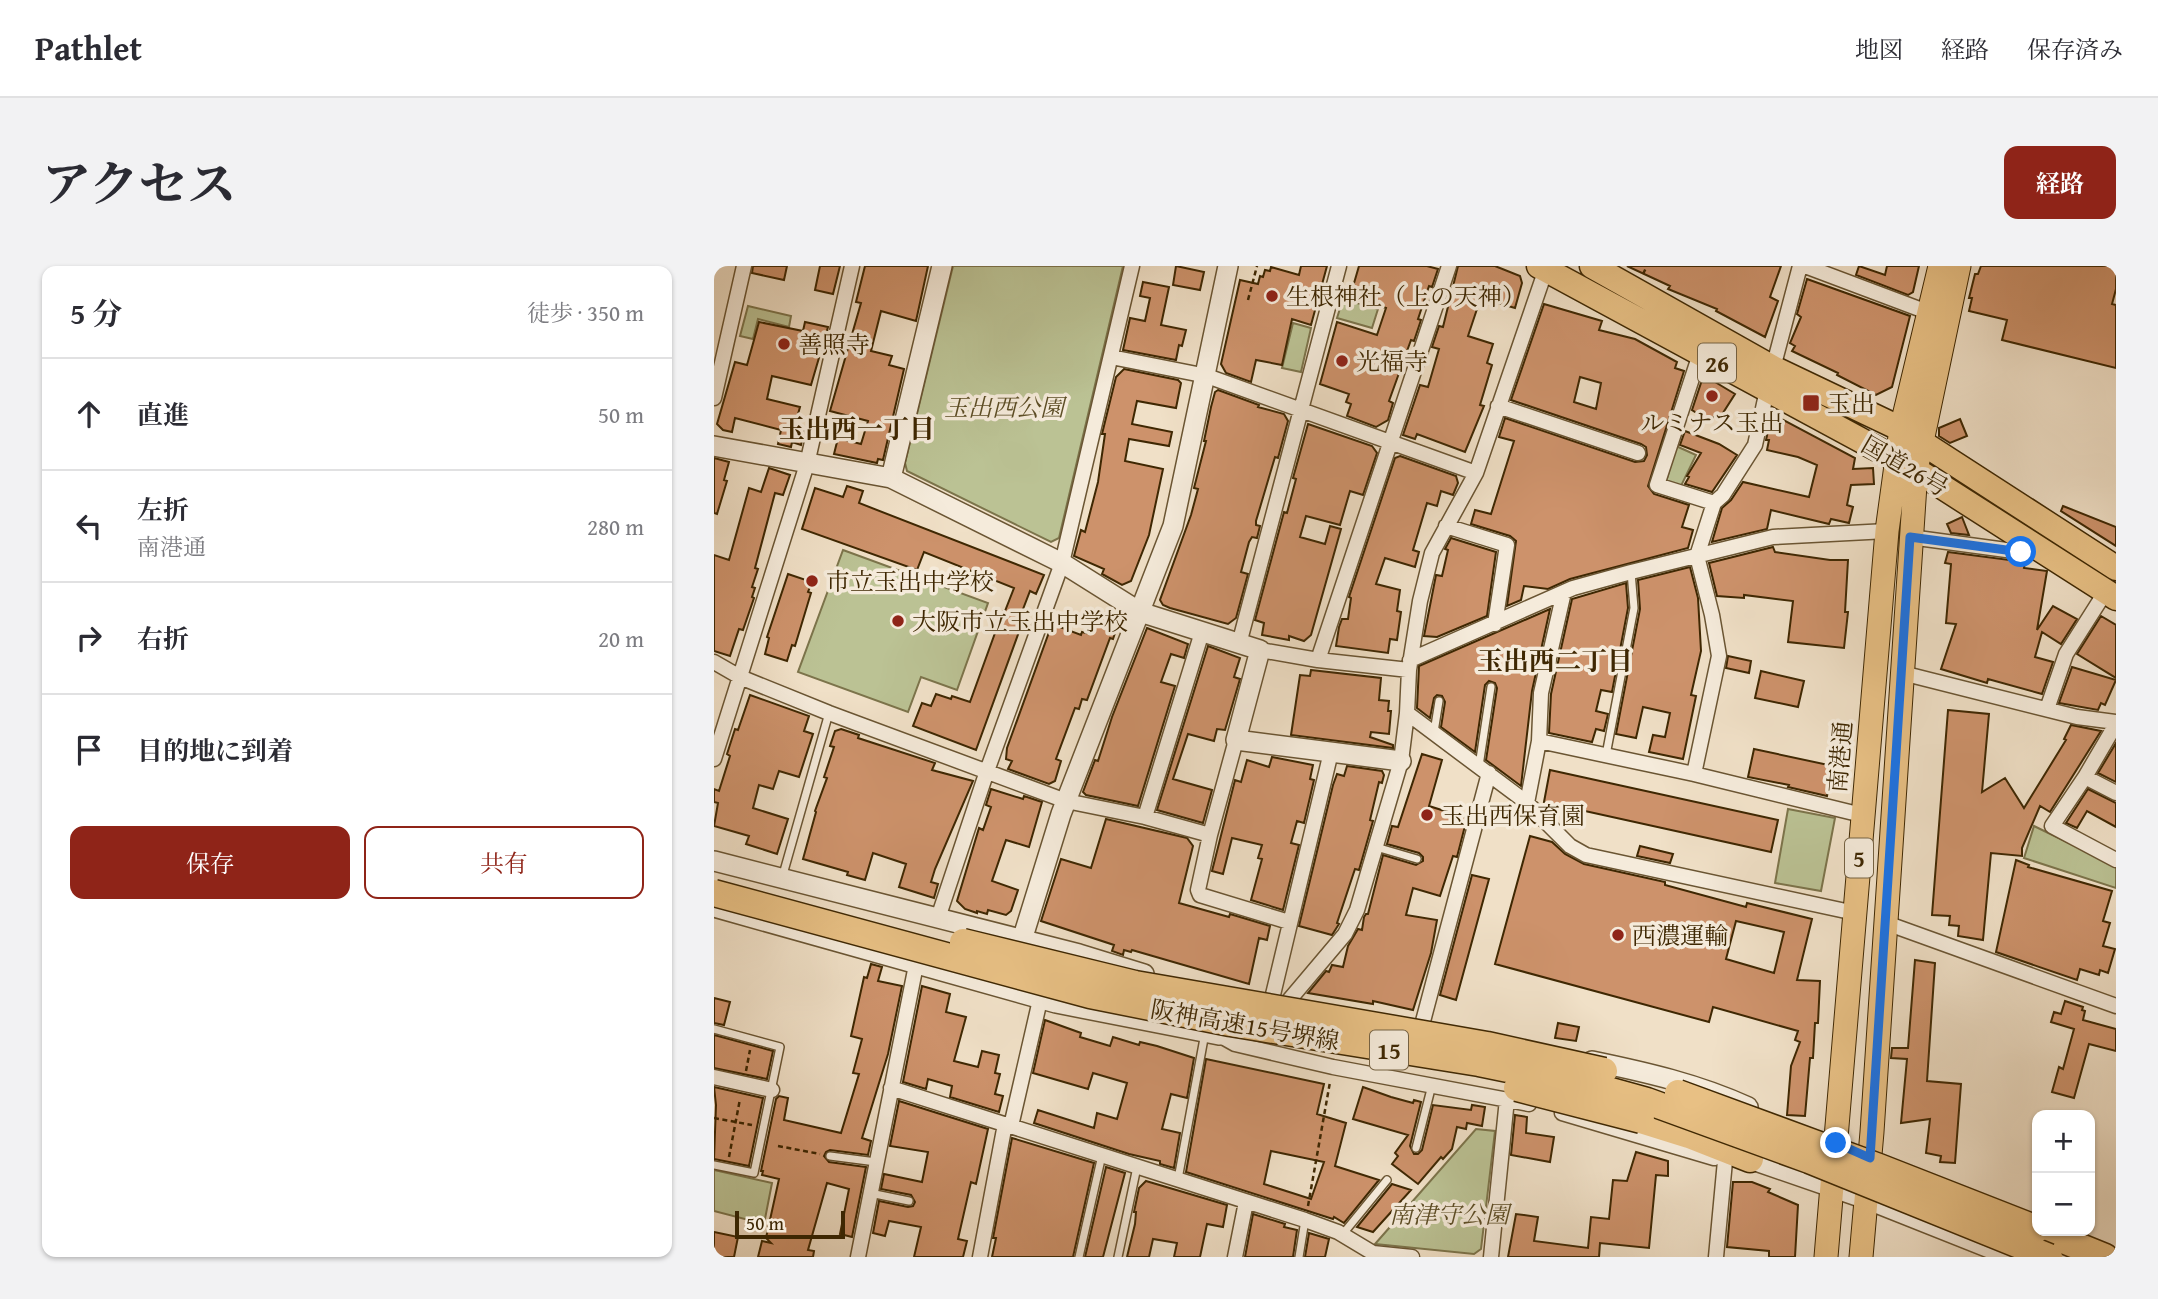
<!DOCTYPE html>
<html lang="ja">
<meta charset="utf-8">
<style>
:root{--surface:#fff;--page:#f2f2f3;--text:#2b2b33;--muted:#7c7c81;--line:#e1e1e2;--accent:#8f2418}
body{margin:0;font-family:"Gentium Book Plus","Noto Serif JP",serif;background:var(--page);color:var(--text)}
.controls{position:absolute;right:21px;bottom:21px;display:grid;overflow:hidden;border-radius:14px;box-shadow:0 2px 5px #0004}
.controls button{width:63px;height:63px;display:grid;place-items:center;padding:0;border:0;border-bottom:2px solid var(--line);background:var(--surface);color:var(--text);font:35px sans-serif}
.scale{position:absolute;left:21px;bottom:18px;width:110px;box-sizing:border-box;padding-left:7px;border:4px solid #3e2702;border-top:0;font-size:19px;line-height:24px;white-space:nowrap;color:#3e2702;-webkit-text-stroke:5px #f5ebdb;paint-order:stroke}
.stop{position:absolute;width:21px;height:21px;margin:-16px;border:5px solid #1a73e8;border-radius:50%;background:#fff}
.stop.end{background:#1a73e8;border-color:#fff;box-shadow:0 2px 7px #0008}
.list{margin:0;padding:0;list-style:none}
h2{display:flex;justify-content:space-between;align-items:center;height:91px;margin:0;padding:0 28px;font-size:30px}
h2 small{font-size:23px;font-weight:400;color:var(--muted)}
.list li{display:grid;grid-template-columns:46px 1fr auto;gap:21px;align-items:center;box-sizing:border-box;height:112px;padding:0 28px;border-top:2px solid var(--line)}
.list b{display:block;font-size:26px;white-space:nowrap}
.list p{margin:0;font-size:23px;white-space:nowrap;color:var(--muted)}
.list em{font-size:23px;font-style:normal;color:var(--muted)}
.actions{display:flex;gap:14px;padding:21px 28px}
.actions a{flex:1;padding:16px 0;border:2px solid var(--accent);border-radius:14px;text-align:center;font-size:24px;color:var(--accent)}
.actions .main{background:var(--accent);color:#fff}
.icon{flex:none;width:38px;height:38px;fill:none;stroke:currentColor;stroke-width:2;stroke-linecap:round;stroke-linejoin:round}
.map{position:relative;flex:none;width:1402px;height:991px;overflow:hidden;border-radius:14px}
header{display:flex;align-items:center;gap:42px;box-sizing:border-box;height:98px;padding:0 35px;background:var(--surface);border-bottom:2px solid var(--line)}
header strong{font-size:33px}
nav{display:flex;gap:38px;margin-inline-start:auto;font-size:24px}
.intro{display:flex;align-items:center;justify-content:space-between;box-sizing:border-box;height:168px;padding:0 42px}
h1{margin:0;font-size:49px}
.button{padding:18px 32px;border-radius:14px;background:var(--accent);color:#fff;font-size:24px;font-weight:700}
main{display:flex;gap:42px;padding:0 42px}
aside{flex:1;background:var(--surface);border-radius:14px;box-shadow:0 2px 5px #0004}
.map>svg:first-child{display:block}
.green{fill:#bbc294;stroke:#7c744b;stroke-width:2}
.building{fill:#cd926b;stroke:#3e2702;stroke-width:2;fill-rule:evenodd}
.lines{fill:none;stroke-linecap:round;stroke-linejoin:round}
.service-casing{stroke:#6a5533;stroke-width:10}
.minor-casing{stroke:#6a5533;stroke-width:17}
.tertiary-casing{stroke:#6a5533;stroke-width:22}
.primary-casing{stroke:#3e2702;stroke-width:25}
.trunk-casing{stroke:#3e2702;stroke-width:27}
.motorway-casing{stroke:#3e2702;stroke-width:29}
.path{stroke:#3e2702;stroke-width:2.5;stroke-dasharray:5 3.5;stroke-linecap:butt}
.service{stroke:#f5ebdb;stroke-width:7}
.minor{stroke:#f5ebdb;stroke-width:14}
.tertiary{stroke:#f5ebdb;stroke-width:19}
.primary{stroke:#e8c084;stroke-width:23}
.trunk{stroke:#e8c084;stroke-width:24}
.motorway{stroke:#e8c084;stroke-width:26}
.motorway-bridge-casing{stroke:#3e2702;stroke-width:29;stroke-linecap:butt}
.motorway-bridge{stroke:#e8c084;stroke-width:26}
.route{stroke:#1a73e8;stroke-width:9}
.poi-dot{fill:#8f2418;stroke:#f5ebdb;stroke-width:2.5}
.labels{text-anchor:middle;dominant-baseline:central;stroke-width:7;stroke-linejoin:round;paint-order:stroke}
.shield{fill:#f5ebdb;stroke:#756243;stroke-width:2}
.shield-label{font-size:23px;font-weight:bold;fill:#3e2702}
.poi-label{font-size:24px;fill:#3e2702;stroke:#f5ebdb;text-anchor:start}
.park-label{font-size:24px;font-style:italic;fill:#5d4e26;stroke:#f5ebdb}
.street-label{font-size:24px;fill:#3e2702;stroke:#f5ebdb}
.neighbourhood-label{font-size:26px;font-weight:bold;fill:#3e2702;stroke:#f5ebdb}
</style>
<header>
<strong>Pathlet</strong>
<nav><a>地図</a><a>経路</a><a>保存済み</a></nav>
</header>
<div class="intro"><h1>アクセス</h1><a class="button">経路</a></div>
<main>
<aside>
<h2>5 分<small>徒歩 · 350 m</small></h2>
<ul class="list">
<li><svg class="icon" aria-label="ahead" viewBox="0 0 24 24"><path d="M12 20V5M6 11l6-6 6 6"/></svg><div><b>直進</b></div><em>50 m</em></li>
<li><svg class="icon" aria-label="left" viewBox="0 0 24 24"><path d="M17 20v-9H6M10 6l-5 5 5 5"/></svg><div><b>左折</b><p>南港通</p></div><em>280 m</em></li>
<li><svg class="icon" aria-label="right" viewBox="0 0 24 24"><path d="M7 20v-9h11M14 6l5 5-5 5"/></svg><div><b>右折</b></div><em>20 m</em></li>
<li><svg class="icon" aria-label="arrive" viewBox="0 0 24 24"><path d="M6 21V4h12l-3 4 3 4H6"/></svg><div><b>目的地に到着</b></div></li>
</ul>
<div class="actions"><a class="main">保存</a><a>共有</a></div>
</aside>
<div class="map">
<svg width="1402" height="991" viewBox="0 0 1402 991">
<rect width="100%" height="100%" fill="#f0e0c7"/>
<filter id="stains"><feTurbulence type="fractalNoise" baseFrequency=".00286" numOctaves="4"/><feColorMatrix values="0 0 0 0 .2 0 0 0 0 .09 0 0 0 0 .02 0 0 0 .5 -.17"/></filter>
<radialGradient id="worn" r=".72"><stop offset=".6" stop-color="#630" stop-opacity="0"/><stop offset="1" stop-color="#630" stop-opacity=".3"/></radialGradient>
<path class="green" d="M239 0H409L345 272 337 276 193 205 191 197Z
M629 33 664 43 658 62 623 52Z
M34 40 77 50 75 61 44 53 39 73 26 70Z
M579 57 597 62 587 106 568 102Z
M962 180 982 189 966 222 952 216Z
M129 284 274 337 243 424 207 411 194 446 84 406Z
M1074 543 1121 552 1107 625 1061 617Z
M1320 560 1402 600V622L1310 592Z
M762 863 781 865 767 983 760 988 661 978Z
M0 904 58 917 50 958 0 945Z"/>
<path class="building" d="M39 0H73L70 14 38 7Z
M106 0H126L119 28 101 24Z
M151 0H214L202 55 167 45 157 85 178 90 175 99 190 103 169 194 164 193 163 197 120 188 124 172 147 178 154 155 116 145 147 37 142 36Z
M462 0 490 6 486 24 459 19Z
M587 0H613L597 59 578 53 568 99 542 94 537 116 512 107 507 98 526 14 544 18 546 10 549 11 551 4 556 5 557 1 585 9Z
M645 0H713L724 3 718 21 715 20 704 53 707 54 700 75 697 74 684 110 675 135 679 137 674 154 662 161 633 150 637 138 632 136 635 128 606 118 623 56 663 69 672 42 636 31Z
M744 0H781L806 10 808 17 801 42 773 34 772 36 766 34 754 70 779 78 773 97 778 99 766 139 770 140 751 186 703 168 701 173 689 169 706 119 714 121 725 83 718 81 725 60 729 61Z
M913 0H1067L1056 31 1064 35 1051 71 1002 45 1003 43 954 23 956 20Z
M1145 0 1171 9 1173 0H1205L1199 26 1194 29 1142 9Z
M1267 0H1402V23L1398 38 1402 39V102L1288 74 1293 54 1255 45 1258 32H1255L1261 8H1264Z
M1093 13 1196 50 1178 121 1162 129 1123 109 1124 107 1078 85 1081 80 1076 77 1087 51 1083 48Z
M429 16 455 21 447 59 472 64 468 80 465 79 462 94 409 84 416 52 431 55 436 32 426 30Z
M830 38 888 55 885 64 921 73 963 96 961 102 970 105 934 220 940 228 975 239 968 261 979 264 974 282 856 313 834 323 810 320 807 334 793 340 802 275 796 270 757 258 761 244 777 248 800 175 785 171 791 152 921 196 930 195 933 189 932 181 927 178 797 134ZM866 111 887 117 882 143 860 136Z
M45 56 89 65 91 56 114 61 97 119 58 110 53 133 86 141 80 162 90 165 87 179 78 176 77 181 64 178 67 164 21 152 18 166 9 164 3 158 21 96 33 99Z
M410 103 464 114 467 117 462 142 423 135 418 158 458 166 455 180 415 173 411 195 449 203 435 269 417 315 408 319 388 308 390 303 360 290 367 264 371 266 384 216 391 168H388L402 111Z
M991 110 1021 128 1007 150 1004 149 994 154 978 144 987 117Z
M504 124 545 139 544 141 570 148 574 155 564 192 561 191 542 255V259L546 260 543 272 538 271 535 276 527 306 534 308 522 352 514 358 456 342 449 339 446 334 477 249 484 223 480 222 492 175H490L497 141 501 126Z
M1058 148 1141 192 1139 203 1159 202 1160 218 1137 219 1133 239 1139 241 1135 257 1117 253 1115 258 1057 244 1053 263 998 276 1008 242 1017 234 1029 216 1095 231 1103 199 1084 191 1053 184 1055 174H1052Z
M1246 153 1253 170 1236 177 1225 170V162Z
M594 158 658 180 663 187 649 229 636 225 626 259 592 250 586 271 611 278 616 260 627 263 597 369 590 375 575 370V374L548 369 550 357 541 354 570 246 573 247 582 213 579 212Z
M971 165 1005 178 1023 189 998 226 971 218 975 211 973 210 987 187 966 179Z
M686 190 742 210 744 217 739 229 727 225 723 240 713 237 699 284 705 286 701 301 671 292 662 318 686 324 683 345 687 346 683 374 676 373 674 387 622 380 625 361 628 353H634L637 332 635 331 681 192Z
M0 192 15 196 10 214 13 215 3 248 0 247Z
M55 202 76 209 69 229 61 227 41 302 44 303 38 321 41 322 38 331 40 332 29 364 25 363 16 390 0 385V289L15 294 35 222 47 226Z
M133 220 149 225 145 237 330 309 322 328 316 325 306 351 310 352 262 484 199 460 208 437 217 440 222 428 237 433 238 430 256 436 289 345H291L300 322 210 286 203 304 88 263 101 222 129 231Z
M1349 240 1402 261V280L1347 245Z
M1248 251 1255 269 1237 267 1233 258Z
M737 272 782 286 773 350 723 371 710 370 722 309 728 310 734 284 731 283Z
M1059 281 1061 286 1116 294H1134L1131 346H1134L1130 382 1074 376 1079 335 1030 329V332L1003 330 995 297Z
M1234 286 1311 296 1310 302 1333 305 1323 364 1339 340 1363 353 1347 378 1328 366 1321 391 1339 396 1328 428 1274 413 1273 417 1227 403 1242 358 1232 357 1237 298 1231 297Z
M976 301 984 332 987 385 977 429 982 430 969 493 935 486 939 469 951 471 956 447 929 441 922 472 902 468 926 343 924 314Z
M74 308 98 316 94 326 97 327 81 380 78 379 73 395 51 388 55 372 53 371Z
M912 317 914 342 898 426 887 424 882 445 894 448 890 465 882 463 878 476 835 467 837 428 858 333Z
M836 343 818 425 807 520 772 494 783 422 781 417 775 415 771 419 761 486 727 461 731 436 728 430 723 429 720 432 716 452 703 442 705 400Z
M381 344 393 349 391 356 403 361 399 373 396 372 373 434 368 433 365 443 361 442 342 493 347 495 341 515 335 518 294 503 298 495 292 493 293 482 338 358 367 369 368 366 372 367Z
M1387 350 1402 359V412L1363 388Z
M433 362 474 378 470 392 457 388 447 416 461 420 424 540 372 529 369 526 381 494 384 495 398 451Z
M494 380 526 392 520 411 526 413 511 464 503 463 500 475 474 468 459 513 498 524 489 557 443 544Z
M1014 390 1037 395 1035 407 1012 402Z
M1358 401 1402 414 1391 439 1387 437 1384 444 1345 437Z
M597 404 667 412 665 434 675 435 674 445H677L675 468 657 466 656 471 679 479V482L577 469 586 409 596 410Z
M1047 405 1090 415 1084 441 1041 432Z
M36 429 95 450 90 465 99 468 85 511 65 505 59 523 45 519 39 542 74 553 63 588 32 578 35 570 0 560 4 537 0 536V523L5 525 16 490 13 488 21 463 24 464Z
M1234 444 1275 448 1268 526 1291 512 1310 542 1352 474 1350 473 1357 459 1387 465 1336 546 1326 540 1308 582V590L1277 587 1269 674 1244 670 1245 660 1235 659 1236 650 1218 649Z
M127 463 145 469 144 472 221 497 218 504 259 515 221 603 217 616 224 618 220 632 185 621 192 598 159 587 151 614 133 609 134 606 89 593 102 546 101 545 113 512 110 511 120 481 116 480 121 465Z
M1402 477V516L1384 507Z
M1040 483 1119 500 1113 530 1074 521 1075 519 1034 511Z
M708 488 728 494 715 540 753 552 743 591 739 590 726 630 699 622 692 649 723 654 717 687 699 744 659 735V738L594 727 612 705 615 706 618 699 629 701 634 680 644 663 648 664 650 651 652 648H654L669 589 702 599 709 595V591L705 587 673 578 678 560 684 561Z
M558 491 599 499 596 513 600 514 590 557 583 555 577 577 585 579 569 644 537 634 548 593 544 592 548 579 518 572 509 608 498 605 521 514 527 516 533 494 555 501Z
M633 500 668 505 670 509 668 517 665 516 656 554 659 555 645 604 641 603 623 657 625 658 618 669 585 660 619 519 623 508 630 510Z
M836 504 1064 554 1057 586 830 536Z
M277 523 309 533 310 530 328 536 315 581 292 574 278 615 304 624 297 645 292 649 274 644 273 648 263 645V647L251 643 243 635 265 562 269 564 277 541 272 539Z
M1374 523 1402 537V561L1373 545 1363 562 1352 557Z
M392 553 473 572 479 580 465 637 515 651 516 648 556 660 553 674 545 672 535 718 418 684 417 686 410 684 409 689 398 685 400 679 327 655 347 593 377 602Z
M816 570 838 576 851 588 870 598 951 616V619L1032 641 1033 637 1098 653 1083 714 1106 715 1104 757H1101L1099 792H1096L1091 850 1073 849 1077 800 1086 776 1081 774 1084 765 999 741 995 756 781 698ZM1022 655 1070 666 1060 707 1012 693Z
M926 580 959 588 956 597 923 590Z
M1302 594 1315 599 1314 601 1398 625 1389 655 1396 657 1389 680 1401 683 1394 707 1386 704 1385 709 1366 703 1363 714 1282 686Z
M758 609 775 613 742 734 726 729Z
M1201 694 1221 697 1213 815 1247 818 1241 897 1226 896 1227 890 1212 887 1216 853 1187 857 1193 793 1177 792 1178 782H1194Z
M157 698 168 701 164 715 188 720 174 788 148 872 157 875 154 889 116 884 112 886 110 890 115 896 152 901 138 971 126 968 135 923 113 917 94 984 100 985 99 991H44L48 975 57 977 52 972 65 913 48 909 49 905H47L62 833 65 830 74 832 70 854 127 867 145 808 139 807 148 773 137 770 150 711 153 712Z
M208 720 236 728 232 746 252 751 240 795 264 801 268 785 285 789 281 807 286 808 281 828 289 830 285 846 236 831 238 820 214 813 212 823 189 816Z
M0 732 16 736 10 759 0 757Z
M1351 735 1369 741 1368 744 1371 745 1369 754 1402 763V785L1375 778 1360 832 1338 826 1345 801 1349 803 1360 763 1337 756 1340 746 1347 748Z
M331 754 367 767 366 771 396 780 399 771 425 779 426 776 443 780 480 792 473 832 457 828 448 863 466 867 460 902 446 898V895L415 888 320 857 324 844 380 862 383 847 403 853 413 817 379 807 374 823 319 807Z
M844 757 865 761 862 775 841 772Z
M0 769 59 785 53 813 0 802Z
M492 793 610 818 603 848 632 857 621 900 665 914 630 957 620 951 619 953 472 906ZM557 885 610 896 597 933 550 918Z
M0 821 49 832 35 900 0 893 2 839Z
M649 821 677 831 699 837 700 834 707 836 696 880 700 888H704L708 884 719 839 757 844 758 839 771 841 768 860 753 857 752 863 743 861 738 883 729 893 727 891 704 918 678 898 684 890 681 887 694 869 639 853Z
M185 835 274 863 262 918 257 916 244 973 253 975 249 991H200L207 961 175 955 171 970 159 967 165 935 194 941 199 940 201 936 197 929 167 923 170 908 208 916 214 886 176 880Z
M801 849 813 851 812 867 840 871 836 896 797 889Z
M298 872 380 897 359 991H278L282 972H279Z
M922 886 954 895V910L942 909 935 982 886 977 885 991H794L802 948 824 951 820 975 874 982 877 951 895 953 899 914 913 915Z
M392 901 411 907 389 991H371Z
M432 915 513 939 509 961 493 958 486 991H460L463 977 439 973 435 991H413L421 958 422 946H420L425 922Z
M1019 916H1038L1056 923 1054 926 1084 939 1081 991H1055V985L1013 981Z
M678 918 697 924 659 966 643 961Z
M539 948 571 958 570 961 583 964 579 991H531Z
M0 966 24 971 20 991H0Z
M595 967 615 973 611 991H591Z"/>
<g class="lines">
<defs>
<path id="service" d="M720 466 725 435
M892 489 920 342 917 306
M765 500 777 421
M662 581 703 593
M68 612 115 447
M0 763 66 781 40 907 0 899
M702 882 718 819
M116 890 162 896
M464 913 491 767
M156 927 195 935
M628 969 673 914
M365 991 388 889
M404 991 423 901
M585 991 591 954"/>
<path id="minor" d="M1091 0 1216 47
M986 88 943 219 1000 237
M397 91 493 110 762 207
M1059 102 1086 0
M0 132 30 0
M784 140 924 187
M732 260 793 279 781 358
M1196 271 1307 286 1321 279
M525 378 625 0
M546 384 604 394 695 404
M604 394 735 0
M696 394 859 322 917 306 1059 271 1173 265
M0 396 26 411 115 447 352 535 431 551 496 569
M1188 407 1363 451 1402 456
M1333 443 1352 388 1392 325
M693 447 812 536 856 580 872 589 1141 647
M1402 458 1371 511 1402 527
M522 474 496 569 484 624 486 629 575 656
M825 475 980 508 1148 549
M0 493 93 198 138 0
M980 508 1005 390 998 349 983 290 1000 237 1009 229 1041 179 1053 124
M1371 511 1338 560 1402 594
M813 537 825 475 827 427 850 326
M431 551 488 366
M224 652 273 505 348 297 418 0
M1172 657 1402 740
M557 737 617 486
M571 739 631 668 643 644 687 495 693 447 695 404 706 335 718 287 762 207 833 0
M708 759 775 507
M505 769 521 778 619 801 815 838
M0 811 58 824
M177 822 591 954 624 966 659 987 698 991
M848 847 1000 892
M297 860 326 734
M144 991 202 699
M266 991 291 858
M521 991 532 936
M777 991 793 833
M1002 991 1011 895"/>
<path id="tertiary" d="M0 180 177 212 348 297 426 346 546 384 522 474 687 495
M177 212 228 0
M0 595 365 688 430 708
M0 641 342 737 505 769 533 767
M304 687 347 548 459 260 514 0
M878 795C931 806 984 818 1034 841
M1026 885 1036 893 1152 933 1298 991"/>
<path id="primary" d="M1112 991 1173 265 1187 163 1226 0
M1147 991 1158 866 1202 204 1245 0"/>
<path id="trunk" d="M825 0 1202 204 1402 332
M878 0 1059 102 1187 163 1402 302"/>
<path id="motorway" d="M927 854 975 869 1036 893
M1327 965 1391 991"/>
</defs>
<use href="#service" class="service-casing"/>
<use href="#minor" class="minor-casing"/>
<use href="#tertiary" class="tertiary-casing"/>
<use href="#primary" class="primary-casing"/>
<use href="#trunk" class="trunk-casing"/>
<use href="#motorway" class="motorway-casing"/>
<path class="path" d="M929 8 933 0
M534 34 543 0
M32 805 36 784
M0 852 38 859
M64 880 106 888
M15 891 26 833
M594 940 616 816"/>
<use href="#service" class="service"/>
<use href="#minor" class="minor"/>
<use href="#tertiary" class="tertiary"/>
<use href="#primary" class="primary"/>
<use href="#trunk" class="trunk"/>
<use href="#motorway" class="motorway"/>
<defs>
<path id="motorway-bridge" d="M0 627 376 729 516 757 765 797 886 822 933 835 1095 894 1335 991
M249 676 421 718 773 779 890 805
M803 822 927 854
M964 827 1165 901 1323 963"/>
</defs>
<use href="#motorway-bridge" class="motorway-bridge-casing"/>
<use href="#motorway-bridge" class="motorway-bridge"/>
</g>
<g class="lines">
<path class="route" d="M1122 877 1156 892 1196 271 1307 286"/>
</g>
<g class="poi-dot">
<circle cx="558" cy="30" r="7"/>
<circle cx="70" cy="78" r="7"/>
<circle cx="628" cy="95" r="7"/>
<circle cx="998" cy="130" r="7"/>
<rect x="1088" y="128" width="18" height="18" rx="3.5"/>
<circle cx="98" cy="315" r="7"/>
<circle cx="184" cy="355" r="7"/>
<circle cx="713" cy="549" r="7"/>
<circle cx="904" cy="669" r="7"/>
</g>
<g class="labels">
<g class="shield">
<rect x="984" y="77.5" width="38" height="39" rx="5"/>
<rect x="1131" y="572.5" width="28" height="39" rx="5"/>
<rect x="656" y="764.5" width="38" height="39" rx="5"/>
</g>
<g class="shield-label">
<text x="1003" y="97">26</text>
<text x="1145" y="592">5</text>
<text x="675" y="784">15</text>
</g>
<g class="poi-label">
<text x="572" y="30">生根神社（上の天神）</text>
<text x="84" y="78">善照寺</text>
<text x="642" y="95">光福寺</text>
<text x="1113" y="137">玉出</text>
<text x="998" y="156" text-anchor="middle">ルミナス玉出</text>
<text x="112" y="315">市立玉出中学校</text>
<text x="198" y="355">大阪市立玉出中学校</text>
<text x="727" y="549">玉出西保育園</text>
<text x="918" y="669">西濃運輸</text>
</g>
<g class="park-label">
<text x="290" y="141">玉出西公園</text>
<text x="735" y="948">南津守公園</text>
</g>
<g class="street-label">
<text transform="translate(1191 200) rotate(30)">国道26号</text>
<text transform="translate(1126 491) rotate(-85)">南港通</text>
<text transform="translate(531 759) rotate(10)">阪神高速15号堺線</text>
</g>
<g class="neighbourhood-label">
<text x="143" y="162">玉出西一丁目</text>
<text x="841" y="394">玉出西二丁目</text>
</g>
</g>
<rect width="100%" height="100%" filter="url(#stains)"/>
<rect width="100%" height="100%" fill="url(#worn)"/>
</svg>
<div class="controls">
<button>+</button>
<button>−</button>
</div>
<div class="scale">50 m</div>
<div class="stop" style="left:1307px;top:286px"></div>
<div class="stop end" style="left:1122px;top:877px"></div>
</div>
</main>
